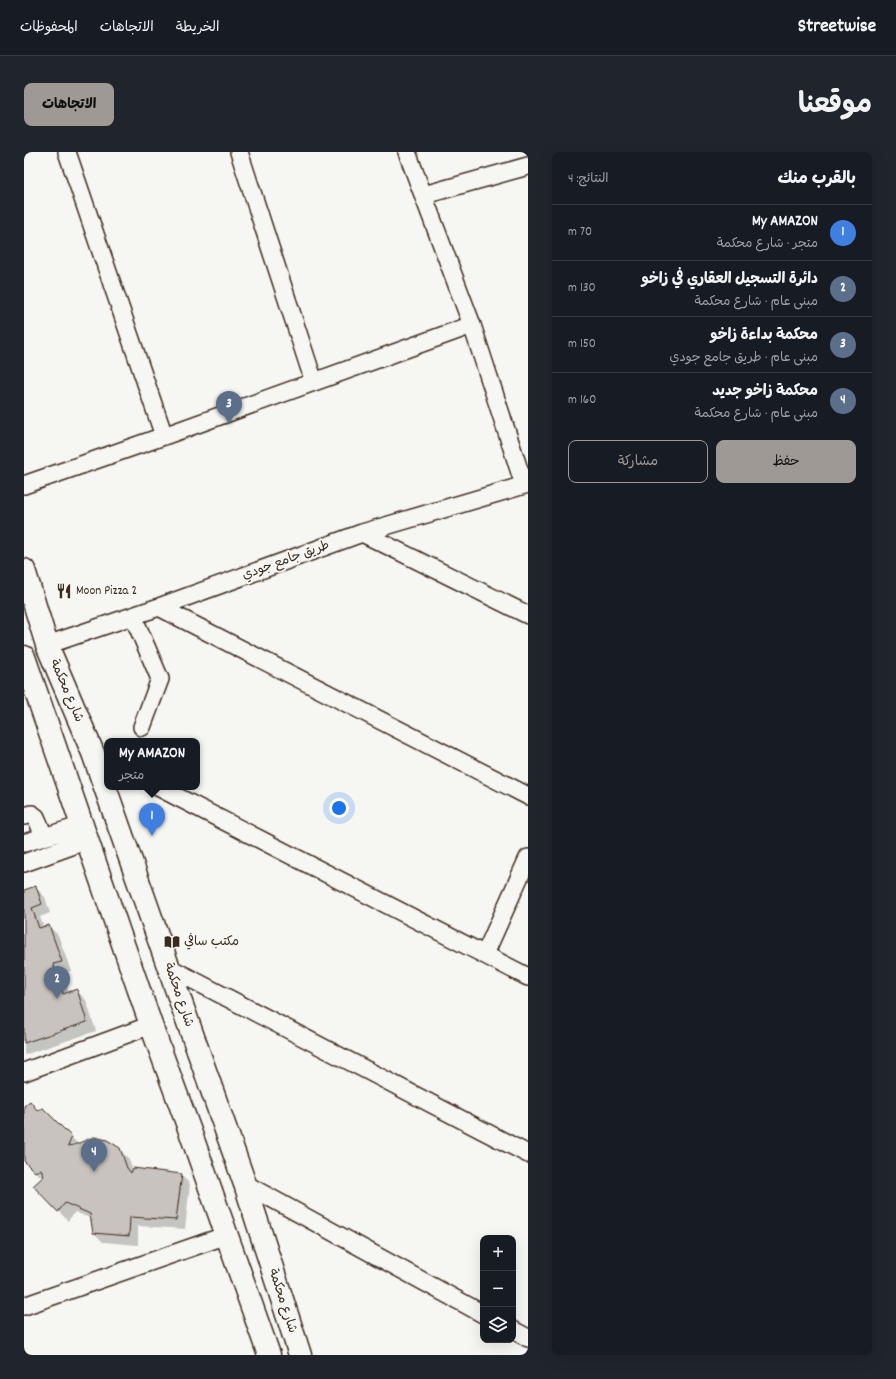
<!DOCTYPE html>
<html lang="ar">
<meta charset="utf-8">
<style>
:root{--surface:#171b24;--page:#20242c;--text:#f1f3f6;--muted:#9ea1a6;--line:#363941;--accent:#9f9995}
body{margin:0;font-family:Dekko,"Playpen Sans Arabic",sans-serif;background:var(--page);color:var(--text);direction:rtl}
.controls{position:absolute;right:12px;bottom:12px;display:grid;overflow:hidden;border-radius:8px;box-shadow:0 4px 16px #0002}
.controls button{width:36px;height:36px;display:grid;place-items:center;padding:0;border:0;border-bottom:1px solid var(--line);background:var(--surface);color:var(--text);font:20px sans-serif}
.you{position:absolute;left:315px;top:656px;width:14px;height:14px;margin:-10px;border:3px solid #fff;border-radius:50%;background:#1a73e8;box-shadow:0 0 0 6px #1a73e833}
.badge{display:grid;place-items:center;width:26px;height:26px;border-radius:50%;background:var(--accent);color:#fff;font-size:13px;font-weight:700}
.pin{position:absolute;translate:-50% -33px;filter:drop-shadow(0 1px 2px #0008)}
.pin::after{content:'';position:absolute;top:21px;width:14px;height:12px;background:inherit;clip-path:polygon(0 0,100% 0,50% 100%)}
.popup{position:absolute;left:80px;top:586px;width:96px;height:52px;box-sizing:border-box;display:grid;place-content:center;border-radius:8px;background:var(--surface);filter:drop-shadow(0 1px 3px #0005);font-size:13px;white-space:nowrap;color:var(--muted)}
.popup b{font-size:15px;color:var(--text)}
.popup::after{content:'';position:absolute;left:50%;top:100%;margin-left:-8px;border:8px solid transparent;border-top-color:var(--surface)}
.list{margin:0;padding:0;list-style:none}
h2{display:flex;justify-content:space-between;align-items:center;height:52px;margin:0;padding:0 16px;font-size:17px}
h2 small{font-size:13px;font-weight:400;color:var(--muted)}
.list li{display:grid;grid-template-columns:26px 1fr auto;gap:12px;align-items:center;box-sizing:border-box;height:56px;padding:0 16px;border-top:1px solid var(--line)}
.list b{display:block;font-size:15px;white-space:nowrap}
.list p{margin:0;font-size:13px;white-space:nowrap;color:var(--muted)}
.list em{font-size:13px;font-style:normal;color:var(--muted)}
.actions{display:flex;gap:8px;padding:12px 16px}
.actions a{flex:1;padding:9px 0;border:1px solid var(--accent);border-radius:8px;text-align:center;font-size:14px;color:var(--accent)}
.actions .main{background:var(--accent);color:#111}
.icon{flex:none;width:22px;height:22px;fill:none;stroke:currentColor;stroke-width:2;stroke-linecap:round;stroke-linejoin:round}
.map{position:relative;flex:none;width:504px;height:1203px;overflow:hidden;direction:ltr;border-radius:8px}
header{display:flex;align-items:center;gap:24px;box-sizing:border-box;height:56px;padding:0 20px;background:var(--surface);border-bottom:1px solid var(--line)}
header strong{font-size:19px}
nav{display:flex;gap:22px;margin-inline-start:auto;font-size:14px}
.intro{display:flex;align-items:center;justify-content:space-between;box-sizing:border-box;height:96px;padding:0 24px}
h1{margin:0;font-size:28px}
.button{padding:10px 18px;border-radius:8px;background:var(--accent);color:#111;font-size:14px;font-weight:700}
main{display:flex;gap:24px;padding:0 24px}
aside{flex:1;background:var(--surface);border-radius:8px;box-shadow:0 4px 16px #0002}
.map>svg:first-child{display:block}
.shadow{fill:#0003}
.building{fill:#c8c3be;stroke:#3b2a1e}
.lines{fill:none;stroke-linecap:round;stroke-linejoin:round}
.minor-casing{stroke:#3b2a1e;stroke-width:20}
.major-casing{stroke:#3b2a1e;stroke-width:25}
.minor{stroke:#f6f6f2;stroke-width:17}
.major{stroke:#f6f6f2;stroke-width:22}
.labels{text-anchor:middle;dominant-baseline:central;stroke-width:4;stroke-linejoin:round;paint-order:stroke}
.street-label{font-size:13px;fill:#3b2a1e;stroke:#f6f6f2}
.poi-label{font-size:13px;fill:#3b2a1e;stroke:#f6f6f2;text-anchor:start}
</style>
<header>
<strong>Streetwise</strong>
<nav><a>الخريطة</a><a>الاتجاهات</a><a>المحفوظات</a></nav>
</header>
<div class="intro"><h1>موقعنا</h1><a class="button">الاتجاهات</a></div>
<main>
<aside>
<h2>بالقرب منك<small>النتائج: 4</small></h2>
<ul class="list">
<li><span class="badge" style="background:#3f7fe0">1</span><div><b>My AMAZON</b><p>متجر · شارع محكمة</p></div><em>70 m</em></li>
<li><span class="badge" style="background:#5c6f8a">2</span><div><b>دائرة التسجيل العقاري في زاخو</b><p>مبنى عام · شارع محكمة</p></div><em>130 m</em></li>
<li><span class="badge" style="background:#5c6f8a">3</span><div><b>محكمة بداءة زاخو</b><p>مبنى عام · طريق جامع جودي</p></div><em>150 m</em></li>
<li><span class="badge" style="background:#5c6f8a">4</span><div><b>محكمة زاخو جديد</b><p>مبنى عام · شارع محكمة</p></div><em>160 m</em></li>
</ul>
<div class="actions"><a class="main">حفظ</a><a>مشاركة</a></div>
</aside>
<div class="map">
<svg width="504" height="1203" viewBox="0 0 504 1203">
<rect width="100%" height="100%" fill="#f6f6f2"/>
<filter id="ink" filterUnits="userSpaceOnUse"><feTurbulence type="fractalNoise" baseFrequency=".025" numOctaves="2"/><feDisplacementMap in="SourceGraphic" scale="8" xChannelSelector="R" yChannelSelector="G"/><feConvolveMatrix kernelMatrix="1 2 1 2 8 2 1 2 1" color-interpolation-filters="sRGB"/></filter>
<g filter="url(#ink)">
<path class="shadow" d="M12 736 21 745 26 761 16 765 20 776 25 774 34 783 47 819 38 821 45 841 52 838 62 848 72 879 0 903V739Z
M6 951 14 959 19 957 54 992 95 997 105 1007 109 1019 157 1023 166 1032 161 1077 114 1074V1093L79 1090 70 1081 68 1067 51 1060 44 1069 11 1034 19 1027 0 1008V956Z"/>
<path class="building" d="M12 734 18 752 8 756 15 776 25 773 38 810 29 812 39 842 53 837 63 870 0 891V738Z
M6 949 13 958 19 956 48 985 44 994 50 993 70 985 83 988 96 996 103 1016 107 1021 109 1016 158 1022 152 1068 106 1065 105 1084 69 1081 66 1062 41 1051 34 1060 9 1034 20 1024 17 1017 11 1020 0 1009V954Z"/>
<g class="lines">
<defs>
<path id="minor" d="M43 0 140 284
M215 0 290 230
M383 0 448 173 500 333
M400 43 504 14
M0 333 140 284 448 173
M338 381 504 463
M135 455 504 644
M109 464 136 527 118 575
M23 493 135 455 338 381 504 332
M134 635 504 825
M0 664 8 662 12 665 20 684
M0 691 59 673
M0 711 64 688
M461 802 504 706
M144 815 504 1002
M0 920 127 873
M221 1032 459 1162
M0 1154 203 1083
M489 1178 504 1186"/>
<path id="major" d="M0 418 23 493 69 601 221 1032 276 1203
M0 505 127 873 167 982 245 1203"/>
</defs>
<use href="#minor" class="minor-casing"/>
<use href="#major" class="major-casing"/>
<use href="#minor" class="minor"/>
<use href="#major" class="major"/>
</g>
</g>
<defs>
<symbol id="restaurant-bare" viewBox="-9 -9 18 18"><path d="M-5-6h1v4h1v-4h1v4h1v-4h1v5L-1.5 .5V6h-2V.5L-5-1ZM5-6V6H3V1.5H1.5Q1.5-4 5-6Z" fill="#3b2a1e" stroke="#f6f6f2" stroke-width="2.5" paint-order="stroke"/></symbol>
<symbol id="library-bare" viewBox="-9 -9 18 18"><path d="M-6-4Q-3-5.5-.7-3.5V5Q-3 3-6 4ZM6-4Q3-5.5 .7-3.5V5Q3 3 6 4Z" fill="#3b2a1e" stroke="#f6f6f2" stroke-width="2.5" paint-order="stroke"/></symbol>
</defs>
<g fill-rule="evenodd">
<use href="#restaurant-bare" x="29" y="428" width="22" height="22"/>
<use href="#library-bare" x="137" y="779" width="22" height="22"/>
</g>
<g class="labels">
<g class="street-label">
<text transform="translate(262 409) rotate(-20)">طريق جامع جودي</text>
<text transform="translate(42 539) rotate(67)">شارع محكمة</text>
<text transform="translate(154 843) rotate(71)">شارع محكمة</text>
<text transform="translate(258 1149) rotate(72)">شارع محكمة</text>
</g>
<g class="poi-label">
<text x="52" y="439">Moon Pizza 2</text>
<text x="160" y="790">مكتب سافي</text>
</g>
</g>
</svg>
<div class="controls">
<button>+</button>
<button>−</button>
<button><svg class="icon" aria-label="layers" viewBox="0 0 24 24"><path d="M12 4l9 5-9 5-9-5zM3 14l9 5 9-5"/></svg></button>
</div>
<div class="you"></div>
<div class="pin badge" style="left:128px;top:684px;background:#3f7fe0">1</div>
<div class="popup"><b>My AMAZON</b>متجر</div>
<div class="pin badge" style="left:33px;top:847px;background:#5c6f8a">2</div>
<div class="pin badge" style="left:205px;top:272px;background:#5c6f8a">3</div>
<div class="pin badge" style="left:70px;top:1020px;background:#5c6f8a">4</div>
</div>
</main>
